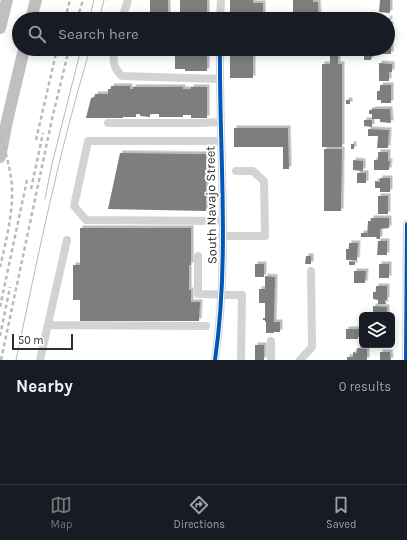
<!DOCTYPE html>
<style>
:root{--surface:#171b24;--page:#242831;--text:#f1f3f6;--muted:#9ea1a6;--line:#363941;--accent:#777}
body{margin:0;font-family:Karla,sans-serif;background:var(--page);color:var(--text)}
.controls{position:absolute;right:12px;bottom:12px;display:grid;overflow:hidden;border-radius:6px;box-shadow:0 2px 10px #0003}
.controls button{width:36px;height:36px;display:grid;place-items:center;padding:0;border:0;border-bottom:1px solid var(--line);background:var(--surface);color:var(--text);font:20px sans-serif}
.scale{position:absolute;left:12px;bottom:10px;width:61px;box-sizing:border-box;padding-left:4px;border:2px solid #2e2e2e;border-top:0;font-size:11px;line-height:14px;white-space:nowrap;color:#2e2e2e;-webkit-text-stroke:3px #fff;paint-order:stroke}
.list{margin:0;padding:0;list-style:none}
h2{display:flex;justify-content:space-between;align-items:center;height:52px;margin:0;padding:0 16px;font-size:17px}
h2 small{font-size:13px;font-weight:400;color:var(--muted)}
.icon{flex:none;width:22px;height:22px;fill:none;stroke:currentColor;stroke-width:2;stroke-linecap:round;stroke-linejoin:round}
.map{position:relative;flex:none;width:407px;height:360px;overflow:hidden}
.search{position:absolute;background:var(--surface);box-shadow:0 2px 10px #0003;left:12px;right:12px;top:12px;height:44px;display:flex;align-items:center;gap:10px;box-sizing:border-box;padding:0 14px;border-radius:22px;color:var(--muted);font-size:15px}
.sheet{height:124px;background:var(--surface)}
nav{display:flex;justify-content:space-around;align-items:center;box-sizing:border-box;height:56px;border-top:1px solid var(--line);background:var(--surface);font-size:11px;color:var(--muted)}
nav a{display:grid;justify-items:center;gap:2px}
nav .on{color:var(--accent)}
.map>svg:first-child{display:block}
.building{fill:#7e7e7e;filter:url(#shadow)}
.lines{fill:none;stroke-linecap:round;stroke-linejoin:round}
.minor{stroke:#d3d3d3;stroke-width:8}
.highway{stroke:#c0c0c0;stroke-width:12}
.tram{stroke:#bababa;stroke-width:1}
.rail{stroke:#bababa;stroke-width:2.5;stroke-dasharray:4 3;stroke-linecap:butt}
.cycleway-casing{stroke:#fff;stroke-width:6}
.cycleway{stroke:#0057b8;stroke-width:4}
.labels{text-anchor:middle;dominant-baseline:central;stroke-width:4;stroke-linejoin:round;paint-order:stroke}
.street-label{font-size:13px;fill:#2e2e2e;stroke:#fff}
</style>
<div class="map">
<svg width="407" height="360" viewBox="0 0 407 360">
<defs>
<filter id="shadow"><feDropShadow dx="2.5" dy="-2.5" stdDeviation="0" flood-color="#0004"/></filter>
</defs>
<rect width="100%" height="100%" fill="#fff"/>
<path class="building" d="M150 0H168V19H150Z
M180 0H207V19H180Z
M230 0H253V3H263V19H230Z
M293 0H313V2H318L319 19H293Z
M380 0H390V13L379 12Z
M388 18H390L389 24H391V27H390L389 38H388Z
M388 40H391V54H382V49H388Z
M175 49H207V71H185V69H175Z
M230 49H253V78H230Z
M330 55H338V64H342V147H322V64H330Z
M364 55H372L371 60H364Z
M379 63 392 64V72H389V81H379Z
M380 85H391V103H381V100H377V91H380Z
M111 86H130V89H133V87H183V89H191V87H207V118H191V115H183V117H159V114H150V117L140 116V114H136V117H123V118H86L91 98 95 97V94H108V89H111Z
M346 100H350V104H346Z
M372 109H390L391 123 380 122V119H372V114H369V110H372Z
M364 120H372V127L364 126Z
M234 128H288L289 169H283V147H234Z
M368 129 389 130 388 148H377L378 136H368Z
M351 144H354V149H351Z
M324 149H342L341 211H324Z
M378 152H388V161H390L389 170H374V160H378Z
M120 153 206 154V211L108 209Z
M353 160 363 161V171L353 170Z
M357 173H366V183H357Z
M380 178H390V192H380V188H375V181L380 182Z
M378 196H388V214H378Z
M371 218H389V228L380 229V239H377L376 237H367L368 221H371Z
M80 228H191V265H189V290H191V302H200L199 321H80V300H73V265H80Z
M361 233H367V237H361Z
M378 241H387V255H377Z
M349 243H358L357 260H346V249H349Z
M306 256H311V264H305Z
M349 261 355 262V265H349Z
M255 264H264V277H255Z
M379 264H389V278H379Z
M354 271H366L365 283H354Z
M265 276 275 277 274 321V322H280V332H274V333H266V322H265V320H263V318H265V303H259V289H265Z
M376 286H387V300H385L386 304H378V300L373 299V292H376Z
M373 306 387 307V315H373Z
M346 329H362V337H358V339H346Z
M255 345H264V360H255Z
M378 345H387V348H378Z
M357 348 367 349V360H347V357H353V352L357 353Z
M380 352H390L391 360H380Z"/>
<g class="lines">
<path class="minor" d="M122 19 128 0
M220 19 221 0
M114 49C113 61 113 68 122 76L220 79
M108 123H199L220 122
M221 141H88L74 206 86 220 222 221
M222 236H265L264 181 253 171H236
M198 256V294L242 295 241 360
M48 325 206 326
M271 341V360
M40 360 67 240
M215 360C230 257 219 152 220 49
M300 360 312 347 311 271
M406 360 407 224"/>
<path class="highway" d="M31 19 36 0
M0 28 7 0
M0 157 7 121 24 49"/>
<path class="tram" d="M89 19 94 0
M99 19 104 0
M45 199 52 164 81 49
M16 360C38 256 59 151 90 49"/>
<path class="rail" d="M65 19 70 0
M77 19 83 0
M0 133C5 151 11 169 12 187 13 214 6 241 0 267
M36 140 57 49
M31 189 43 133
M0 307 27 180
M0 336 10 287
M1 360 52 119 69 49"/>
<defs>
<path id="cycleway" d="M215 360C230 257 219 152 220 49
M406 360 407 224"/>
</defs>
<use href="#cycleway" class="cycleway-casing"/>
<use href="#cycleway" class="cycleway"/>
</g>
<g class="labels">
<g class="street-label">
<text transform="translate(211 205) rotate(-91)">South Navajo Street</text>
</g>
</g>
</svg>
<div class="controls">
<button><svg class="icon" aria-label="layers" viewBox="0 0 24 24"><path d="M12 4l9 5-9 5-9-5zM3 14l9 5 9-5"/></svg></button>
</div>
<div class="scale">50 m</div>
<div class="search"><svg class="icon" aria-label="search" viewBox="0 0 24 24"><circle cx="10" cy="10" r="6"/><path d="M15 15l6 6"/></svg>Search here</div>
</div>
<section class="sheet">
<h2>Nearby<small>0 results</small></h2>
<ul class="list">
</ul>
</section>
<nav>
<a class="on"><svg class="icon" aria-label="map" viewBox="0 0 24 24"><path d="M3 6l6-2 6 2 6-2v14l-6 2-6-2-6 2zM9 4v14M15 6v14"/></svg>Map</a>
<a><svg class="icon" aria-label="directions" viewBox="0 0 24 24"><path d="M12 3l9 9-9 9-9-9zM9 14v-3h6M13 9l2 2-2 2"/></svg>Directions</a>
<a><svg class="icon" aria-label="saved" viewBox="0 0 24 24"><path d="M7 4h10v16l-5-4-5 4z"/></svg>Saved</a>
</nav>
